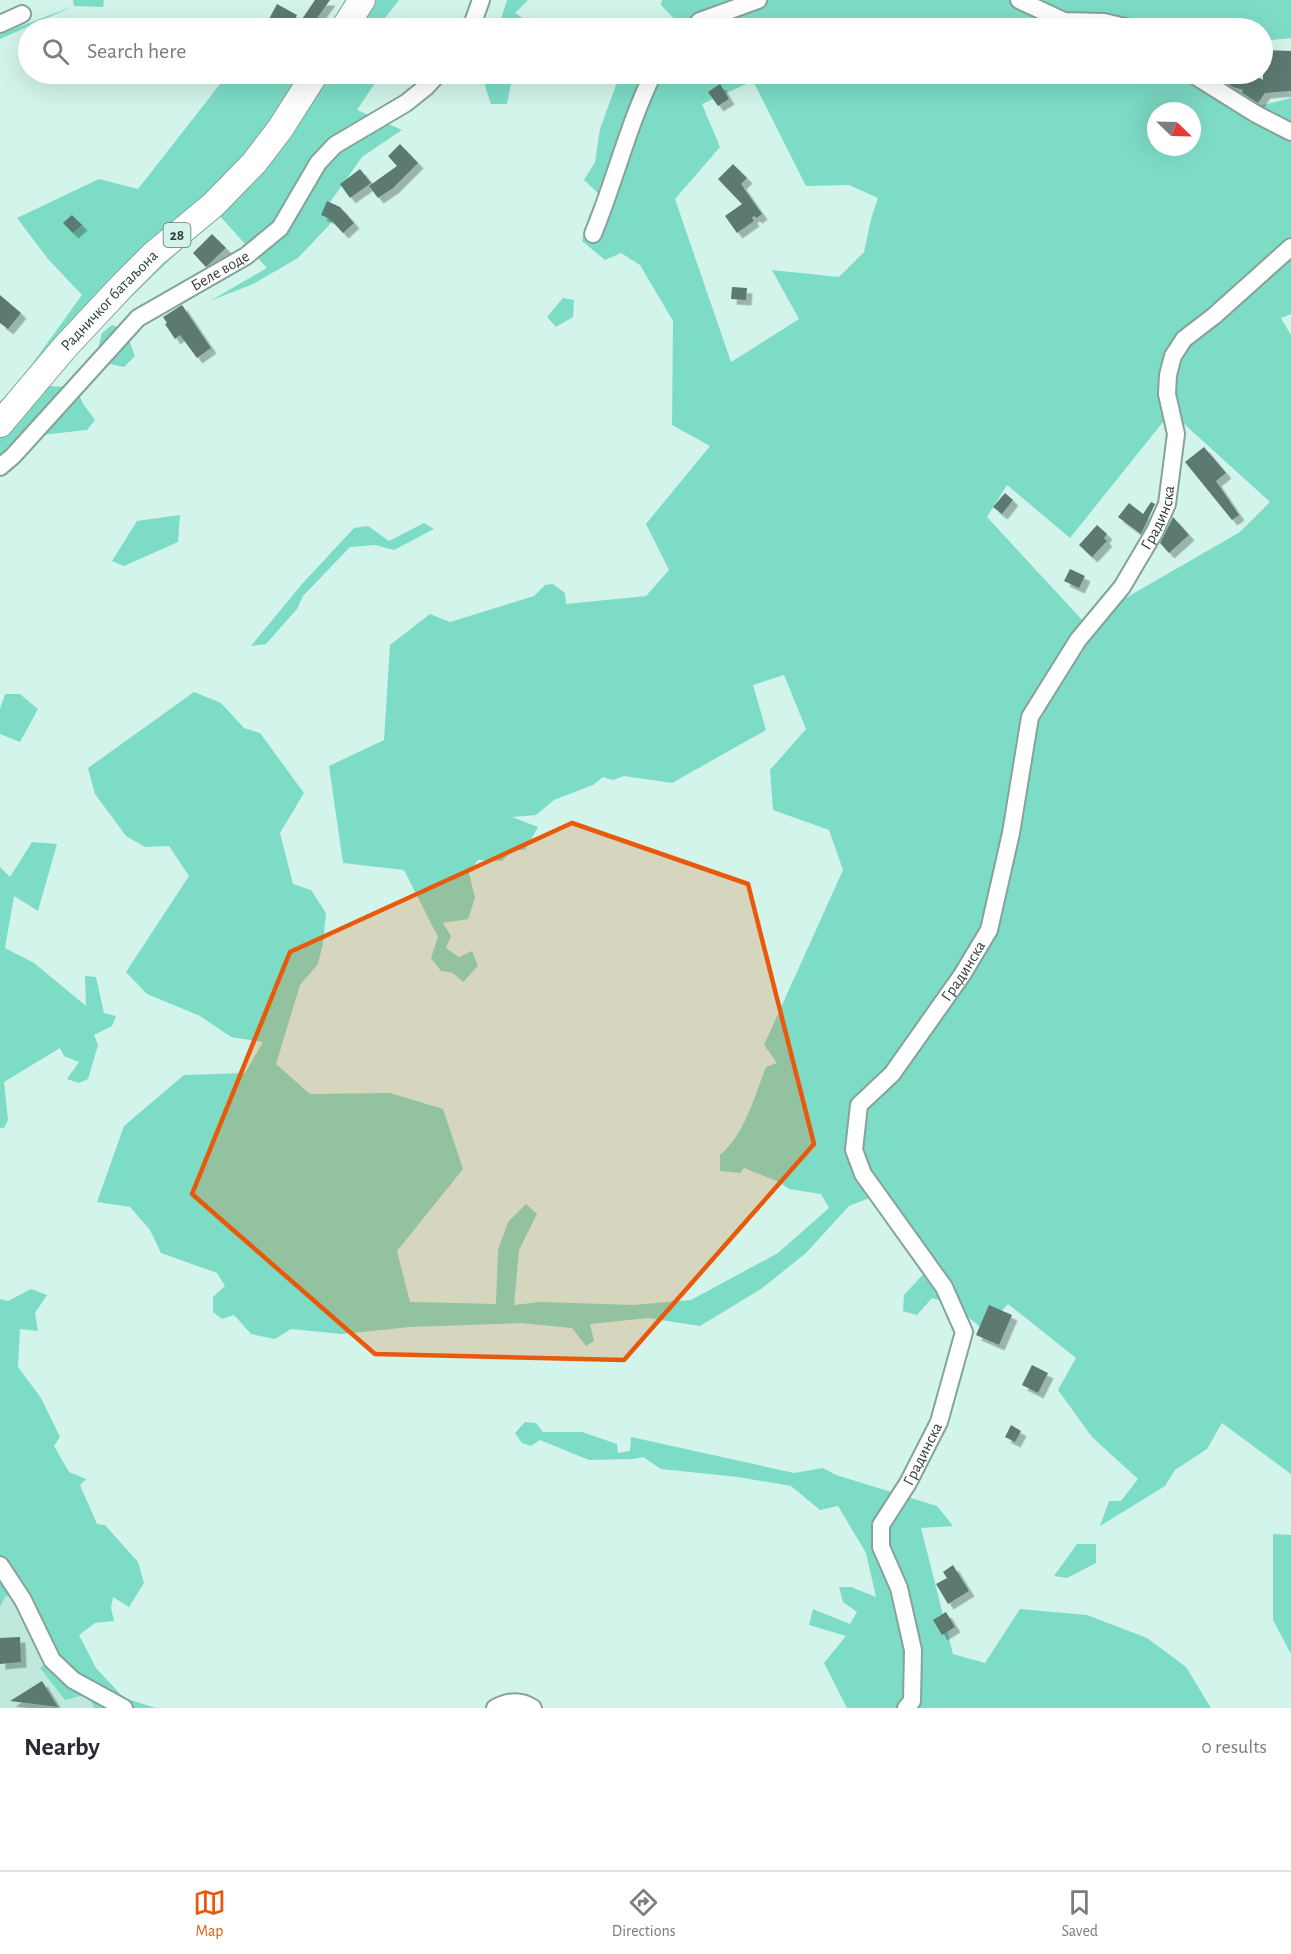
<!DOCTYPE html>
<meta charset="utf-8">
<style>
:root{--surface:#fff;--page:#f2f2f3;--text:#2b2b33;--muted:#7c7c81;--line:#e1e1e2;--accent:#ea580c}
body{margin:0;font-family:"Alegreya Sans",sans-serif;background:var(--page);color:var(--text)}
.compass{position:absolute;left:1147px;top:102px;width:54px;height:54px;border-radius:50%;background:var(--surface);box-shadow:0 6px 24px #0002;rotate:113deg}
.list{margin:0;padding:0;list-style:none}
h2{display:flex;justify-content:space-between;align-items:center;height:78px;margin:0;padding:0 24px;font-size:26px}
h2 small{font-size:20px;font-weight:400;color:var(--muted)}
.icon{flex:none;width:33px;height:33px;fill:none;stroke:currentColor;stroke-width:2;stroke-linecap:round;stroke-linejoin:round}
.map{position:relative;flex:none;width:1291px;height:1708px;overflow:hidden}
.search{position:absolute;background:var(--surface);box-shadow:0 6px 24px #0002;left:18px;right:18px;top:18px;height:66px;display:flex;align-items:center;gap:15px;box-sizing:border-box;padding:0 21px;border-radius:33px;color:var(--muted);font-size:22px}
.sheet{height:162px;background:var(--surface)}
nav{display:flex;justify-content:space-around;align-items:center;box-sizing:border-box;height:84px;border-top:2px solid var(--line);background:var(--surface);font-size:16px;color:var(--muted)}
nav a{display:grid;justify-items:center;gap:3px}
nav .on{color:var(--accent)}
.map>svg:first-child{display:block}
.built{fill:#bfe9dd}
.green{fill:#7ddcc6;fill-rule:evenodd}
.building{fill:#5c7a72;filter:url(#shadow)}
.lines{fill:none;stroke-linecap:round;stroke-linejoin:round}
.minor-casing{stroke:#84a39a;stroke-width:20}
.primary-casing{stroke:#84a39a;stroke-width:28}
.minor{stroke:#fff;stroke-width:16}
.primary{stroke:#fff;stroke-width:26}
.marked{fill:#e8590c;fill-opacity:0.2;stroke:#e8590c;stroke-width:4.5;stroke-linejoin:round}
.labels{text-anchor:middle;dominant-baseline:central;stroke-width:6;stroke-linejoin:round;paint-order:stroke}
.shield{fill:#d3f4eb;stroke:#60726d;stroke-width:1.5}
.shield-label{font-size:15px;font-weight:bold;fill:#2e3b37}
.street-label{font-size:16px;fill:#2e3b37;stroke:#d3f4eb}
</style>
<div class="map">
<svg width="1291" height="1708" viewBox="0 0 1291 1708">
<defs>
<filter id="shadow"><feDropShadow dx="5.5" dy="5.5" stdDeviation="0" flood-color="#0004"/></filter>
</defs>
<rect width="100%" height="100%" fill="#d3f4eb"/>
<path class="built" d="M23 1590 57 1655 40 1668 88 1694 94 1708H0V1607L5 1597Z"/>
<path class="green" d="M73 0H104L103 7 74 6 0 39V34L74 6Z
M345 0H399L381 23 383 28H329Z
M507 0H528L515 13 529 22 526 28H498Z
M662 0H1291V38L1263 41 1262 28H671L679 24 661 5Z
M228 74H381L357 110 402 130 362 157 323 212 333 221 298 258 253 284 210 301 267 268 218 214 134 294 46 386 75 387 84 405 95 420 87 430 41 435 0 467V401L14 389 82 295 48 259 17 218 99 179 138 189Z
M487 74H513L507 104H491L485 86Z
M620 74H1202L1235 112 1291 98V314L1281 318 1291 335V1474L1222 1423 1207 1449 1175 1470 1165 1486 1100 1526 1109 1501H1121L1138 1479 1092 1437 1058 1390 1076 1358 1008 1304 984 1330 952 1304 932 1298 917 1315 903 1311 904 1295 929 1268 872 1197 849 1206 806 1253 761 1289 700 1326 648 1318 590 1324 594 1341 586 1346 572 1328 521 1323 410 1327 342 1334 291 1329 275 1339 251 1334 234 1315 222 1319 213 1312V1297L225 1286 217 1273 161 1253 150 1230 130 1207 97 1202 124 1126 184 1075 245 1073 263 1042 231 1037 200 1016 147 994 126 972 189 876 169 846 145 847 126 836 95 794 88 768 194 692 221 703 244 728 260 733 304 793 280 833 293 884 311 890 326 913 323 943 318 964 300 985 276 1064 310 1094 390 1093 443 1109 463 1169 397 1251 410 1302 496 1304 498 1250 508 1222 526 1204 537 1214 519 1250 514 1305 541 1302 633 1305 691 1300 778 1253 829 1208 821 1194 789 1189 779 1182 744 1168 740 1173 720 1171V1155C745 1134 754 1097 766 1067L777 1063 764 1045 843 870 829 830 773 810 770 770 806 729 784 675 753 685 766 730 672 783 624 776 613 780 603 777 593 785 554 800 536 815 512 817 538 827 525 850H513L502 861 478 860 469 873 475 898 468 919 443 923 451 936 446 948 459 957 472 951 478 966 463 982 453 973 441 971 431 958 438 937 404 870 343 863 329 766 384 740 390 645 430 614 450 622 534 596 545 585 553 584 565 593 566 604 646 596 669 570 646 524 710 446 672 425 673 321 640 265 621 253 605 260 582 241 589 216 600 195 584 180 595 162 600 129ZM753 81 806 186 849 185 878 198 871 219 864 252 839 277 772 270 799 319 731 362 675 199 720 147 702 104ZM1156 111H1192V147H1156ZM1171 412 1270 502 1240 532 1084 622 987 517 1007 485 1070 538Z
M563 298 574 300 573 317 556 327 547 317Z
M112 325 125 330 135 356 124 367 95 361 102 333Z
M180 515 178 542 124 566 112 561 137 521Z
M424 523 434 529 394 550 375 545 350 547 303 596 297 609 266 644 251 646 302 584 354 528 368 526 389 541Z
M5 694H20L38 709 20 742 0 734V709Z
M32 842 57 844 38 911 14 896 5 948 34 963 86 1006 85 976 96 977 104 1013 116 1016 112 1026 94 1035 98 1045 88 1079 79 1083 67 1079 79 1062 64 1056 60 1048 4 1082 8 1120 4 1128H0V867L10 877Z
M31 1289 47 1295 35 1313 38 1331 20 1329 18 1367 41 1398 60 1437 54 1446 69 1472 86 1479 80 1485 97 1524 105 1525 138 1562 144 1583 129 1607 113 1597 111 1608 114 1621 95 1623 79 1635 96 1668 124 1698 156 1708H94L88 1694 65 1700 40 1668 57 1655 22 1590 5 1597 0 1607V1299L8 1301Z
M525 1422 536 1423 543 1432H582L617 1444 618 1453 630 1451 631 1437 794 1473 823 1468 836 1475 937 1506 953 1526 921 1528 953 1654 985 1663 1020 1609 1087 1615 1147 1638 1186 1667 1211 1708H847L824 1663 846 1636 809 1625 813 1609 850 1624 857 1612 843 1602 839 1587H851L876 1597 866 1553 838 1506 820 1510 791 1486 738 1477 661 1469 643 1457 633 1459 589 1460 540 1440 531 1446 522 1443 515 1433Z
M1273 1534 1291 1535V1654L1273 1620Z
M1077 1544H1096V1563L1067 1578 1054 1576Z"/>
<path class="building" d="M315 0H330L310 28H296Z
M277 4 297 15 290 28H277L267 23Z
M1263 50 1291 51V91L1265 93 1258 103 1242 93 1243 90 1233 87 1223 81 1225 74H1253L1263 80Z
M720 84 729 99 718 106 708 92Z
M400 144 418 163 393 188 378 198 369 186 397 166 388 156Z
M733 164 747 178 741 184 762 214 757 218 754 216 752 218 754 221 737 233 725 216 742 204 718 179Z
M360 169 371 183 350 198 340 184Z
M327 201 340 207 354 223 343 233 330 219 321 215Z
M72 215 82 225 73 233 63 223Z
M212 234 226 248 206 267 193 253Z
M732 287 747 288 746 300 731 299Z
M0 295 21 313 8 329 0 323Z
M182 305 211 348 197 358 180 335 175 339 165 324 167 323 163 317Z
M1204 447 1226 473 1216 481 1239 515 1232 520 1185 462Z
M1005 493 1013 500 1002 514 993 507Z
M1151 502 1155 504 1141 534 1118 517 1129 503 1143 514Z
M1173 517 1189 535 1169 553 1160 543Z
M1097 525 1107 534 1104 538 1107 541 1092 557 1079 545Z
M1070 569 1085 576 1079 588 1064 581Z
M989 1305 1012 1315 999 1345 976 1335Z
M1032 1365 1048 1373 1038 1393 1022 1385Z
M1011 1425 1021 1431 1015 1442 1005 1437Z
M953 1565 969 1591 948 1604 936 1584 947 1578 943 1572Z
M946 1612 955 1627 942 1635 933 1620Z
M20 1637 21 1662 0 1664V1638Z
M42 1681 58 1707 10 1701Z"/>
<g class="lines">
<defs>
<g id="minor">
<path d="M1019 0 1064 21 1104 22 1130 28"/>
<path d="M0 24 22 14"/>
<path d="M471 28 481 0"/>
<path d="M693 28 700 21 758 0"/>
<path d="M1192 74 1256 114 1291 132"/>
<path d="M593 234C615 181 628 125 653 74"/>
<path id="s1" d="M0 467 13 456 138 318 246 256 280 228 318 163 335 145 406 103 426 87 438 74"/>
<path d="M0 1565 23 1600 52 1660 73 1680 124 1708"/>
<path d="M495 1708C508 1701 521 1700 533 1708"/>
<path id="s2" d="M906 1708 912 1701 913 1650 899 1588 881 1547V1525L908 1483 939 1422 964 1332 944 1287 863 1174 854 1150 859 1105 892 1074 962 975 989 930 1011 833 1030 717 1078 640 1122 587 1155 531 1167 504 1176 434 1167 394 1168 375 1173 356 1184 339 1214 316 1291 247"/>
</g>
<g id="primary">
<path d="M344 28 362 0"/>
<path id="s3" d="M0 424 65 347 122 286 154 254 213 205 254 163 280 129 315 74"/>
</g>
</defs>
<use href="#minor" class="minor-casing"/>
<use href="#primary" class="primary-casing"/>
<use href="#minor" class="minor"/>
<use href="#primary" class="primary"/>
</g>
<path class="marked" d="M572 823 748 884 814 1144 624 1360 375 1354 192 1194 290 952Z"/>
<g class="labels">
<rect class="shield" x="163.5" y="223" width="27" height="24" rx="4.5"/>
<g class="shield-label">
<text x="177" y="235">28</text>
</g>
<g class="street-label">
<text stroke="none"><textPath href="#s1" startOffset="298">Беле воде</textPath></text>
<text stroke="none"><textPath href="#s3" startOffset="165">Радничког батаљона</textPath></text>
<text stroke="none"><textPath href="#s2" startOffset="1336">Градинска</textPath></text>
<text stroke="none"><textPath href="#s2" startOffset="832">Градинска</textPath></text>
<text stroke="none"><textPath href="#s2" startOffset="273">Градинска</textPath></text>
</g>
</g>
</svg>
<svg class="compass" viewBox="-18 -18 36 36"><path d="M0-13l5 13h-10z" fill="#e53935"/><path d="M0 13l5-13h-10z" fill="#7c7c81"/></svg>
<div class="search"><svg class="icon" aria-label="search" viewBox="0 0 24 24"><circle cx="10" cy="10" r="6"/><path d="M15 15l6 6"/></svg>Search here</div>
</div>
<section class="sheet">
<h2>Nearby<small>0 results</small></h2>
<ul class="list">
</ul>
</section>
<nav>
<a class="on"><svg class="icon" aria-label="map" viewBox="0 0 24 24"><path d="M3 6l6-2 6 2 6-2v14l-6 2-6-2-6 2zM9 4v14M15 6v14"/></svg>Map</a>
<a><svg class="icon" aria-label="directions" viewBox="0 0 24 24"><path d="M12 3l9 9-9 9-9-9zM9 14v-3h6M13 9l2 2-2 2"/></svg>Directions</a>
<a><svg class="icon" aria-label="saved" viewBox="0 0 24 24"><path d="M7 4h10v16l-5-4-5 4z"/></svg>Saved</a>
</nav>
